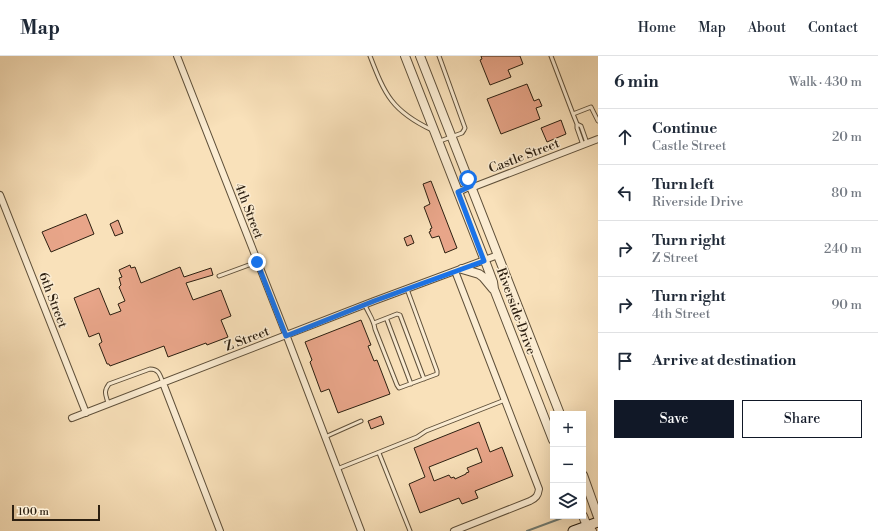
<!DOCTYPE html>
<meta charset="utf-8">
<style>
:root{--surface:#fff;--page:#f2f2f3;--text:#1f2937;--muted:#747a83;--line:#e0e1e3;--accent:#111827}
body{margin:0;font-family:"Libre Bodoni",serif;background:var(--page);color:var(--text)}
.controls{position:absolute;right:12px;bottom:12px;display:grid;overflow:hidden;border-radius:0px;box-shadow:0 4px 16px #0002}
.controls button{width:36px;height:36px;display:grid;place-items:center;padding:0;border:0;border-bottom:1px solid var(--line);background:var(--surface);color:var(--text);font:20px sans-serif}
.scale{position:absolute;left:12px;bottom:10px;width:88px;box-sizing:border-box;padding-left:4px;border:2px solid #2c1f10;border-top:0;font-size:11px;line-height:14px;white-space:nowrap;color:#2c1f10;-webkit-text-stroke:3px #fbecd2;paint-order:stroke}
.stop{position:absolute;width:12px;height:12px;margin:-9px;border:3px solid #1a73e8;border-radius:50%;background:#fff}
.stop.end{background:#1a73e8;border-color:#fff;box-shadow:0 1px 4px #0008}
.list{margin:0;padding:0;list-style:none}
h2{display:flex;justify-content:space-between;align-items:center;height:52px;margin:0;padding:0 16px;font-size:17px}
h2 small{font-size:13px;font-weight:400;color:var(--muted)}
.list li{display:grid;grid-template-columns:26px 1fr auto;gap:12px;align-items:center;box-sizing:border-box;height:56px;padding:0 16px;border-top:1px solid var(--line)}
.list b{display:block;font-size:15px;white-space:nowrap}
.list p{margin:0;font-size:13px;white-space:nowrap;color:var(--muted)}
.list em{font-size:13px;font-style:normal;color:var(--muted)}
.actions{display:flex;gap:8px;padding:12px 16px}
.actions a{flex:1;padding:9px 0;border:1px solid var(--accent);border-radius:0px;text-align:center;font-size:14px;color:var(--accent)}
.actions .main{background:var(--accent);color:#fff}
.icon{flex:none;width:22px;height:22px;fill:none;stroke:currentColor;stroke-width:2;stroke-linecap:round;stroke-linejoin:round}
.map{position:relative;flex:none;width:598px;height:475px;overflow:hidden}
header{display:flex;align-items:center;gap:24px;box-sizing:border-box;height:56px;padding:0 20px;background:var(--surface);border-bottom:1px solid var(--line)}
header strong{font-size:19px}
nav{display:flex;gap:22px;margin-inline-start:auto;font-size:14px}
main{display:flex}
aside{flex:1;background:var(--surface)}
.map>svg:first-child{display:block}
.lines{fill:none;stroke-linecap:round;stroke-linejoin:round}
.stream{stroke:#727d74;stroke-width:2}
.building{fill:#e8a589;stroke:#2c1f10;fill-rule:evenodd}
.service-casing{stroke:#5f503a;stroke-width:5}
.minor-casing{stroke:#5f503a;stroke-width:8}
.tertiary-casing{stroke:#5f503a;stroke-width:10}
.secondary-casing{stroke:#2c1f10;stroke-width:11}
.service{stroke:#fbecd2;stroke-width:3}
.minor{stroke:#fbecd2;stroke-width:6}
.tertiary{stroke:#fbecd2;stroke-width:8}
.secondary{stroke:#fbecd2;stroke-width:9}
.route{stroke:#1a73e8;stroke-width:5}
.labels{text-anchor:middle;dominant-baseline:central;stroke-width:3;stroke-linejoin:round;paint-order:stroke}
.street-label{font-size:13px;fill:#2c1f10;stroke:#fbecd2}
</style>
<header>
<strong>Map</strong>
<nav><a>Home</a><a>Map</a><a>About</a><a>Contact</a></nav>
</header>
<main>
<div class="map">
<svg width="598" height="475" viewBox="0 0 598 475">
<rect width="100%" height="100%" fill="#f9e1ba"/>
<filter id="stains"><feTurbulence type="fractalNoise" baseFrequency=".005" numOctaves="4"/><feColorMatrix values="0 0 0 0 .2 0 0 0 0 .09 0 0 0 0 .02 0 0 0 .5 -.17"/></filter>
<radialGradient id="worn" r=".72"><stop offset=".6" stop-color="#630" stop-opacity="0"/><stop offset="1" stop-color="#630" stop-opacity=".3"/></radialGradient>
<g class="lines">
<path class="stream" d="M527 475 562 462"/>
</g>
<path class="building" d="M481 0H520L523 8 508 14 511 21 490 29 480 4 482 3Z
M527 28 534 45 539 43 542 50 536 52 540 63 501 78 487 43Z
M561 64 566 78 547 86 541 72Z
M431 125 457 192 445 197 439 180 432 182 429 176 431 175 430 173 432 172 424 151 430 148 423 128Z
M86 158 94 178 51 196 42 176Z
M118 164 123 177 115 180 110 168Z
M411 179 414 187 407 190 404 182Z
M130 209 131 212 135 211 141 227 180 211 184 221 211 212 213 219 186 227 193 244 221 234 231 260 221 264 228 281 207 289 206 287 168 301 164 290 110 310 109 308H107L99 288 102 286 99 277 89 281 74 242 99 232 110 259 121 255 118 248 125 245 119 231 121 229 119 222 122 221 119 214Z
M361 264 371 289 368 290 374 305 377 304 390 338 338 357 329 333 321 336 310 306 312 304 305 286Z
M381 360 384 368 371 373 368 365Z
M479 366 490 396 502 391 513 420 475 435 478 442 462 448 459 442 420 457 409 428 425 421 414 392ZM477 392 482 406 467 412 469 416 466 417V418L455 423 454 421 451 422 449 419 434 425 429 411Z"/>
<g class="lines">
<defs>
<path id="service" d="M370 0C385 39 392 55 432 74
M439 0 465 72 464 74 462 77 440 85
M551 0 573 58
M577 68 573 58 591 51 598 65
M583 89 577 72V68L581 70 587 87
M219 220 257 206
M365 249C368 257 374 264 375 273L397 329 399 332 437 318V315L407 233
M387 262V264L411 328
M374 267 397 258 400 259 424 323
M108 347C106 339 103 336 109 328L150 313C159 313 160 319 163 327
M325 381 361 365
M379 397 410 475
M337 413 417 381 426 375 505 344"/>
<path id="minor" d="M177 0 284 273 361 475
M458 136 471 130H476L598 83
M0 139 86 357
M163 327 220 475
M72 362 374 245 498 199
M454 475 530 445C536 442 538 440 539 433L455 215"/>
<path id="tertiary" d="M405 0 487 210 493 226 494 233 553 384
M420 0 560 358
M462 213 479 218 483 221 493 233
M583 419 598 461
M583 460 587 470 592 475"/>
<path id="secondary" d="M573 475 598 466"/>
</defs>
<use href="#service" class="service-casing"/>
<use href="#minor" class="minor-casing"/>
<use href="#tertiary" class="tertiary-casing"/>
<use href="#secondary" class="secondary-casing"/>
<use href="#service" class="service"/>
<use href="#minor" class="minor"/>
<use href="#tertiary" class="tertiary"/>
<use href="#secondary" class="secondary"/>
</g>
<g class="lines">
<path class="route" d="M257 206 286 280 374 245 484 205 458 136 471 130 468 123"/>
</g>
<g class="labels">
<g class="street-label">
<text transform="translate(524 100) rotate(-21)">Castle Street</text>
<text transform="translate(249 155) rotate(69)">4th Street</text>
<text transform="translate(53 244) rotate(69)">6th Street</text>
<text transform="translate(516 255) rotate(70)">Riverside Drive</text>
<text transform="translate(247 283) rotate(-21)">Z Street</text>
</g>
</g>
<rect width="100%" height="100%" filter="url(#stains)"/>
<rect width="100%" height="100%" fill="url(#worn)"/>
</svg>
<div class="controls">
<button>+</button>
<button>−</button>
<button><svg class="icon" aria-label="layers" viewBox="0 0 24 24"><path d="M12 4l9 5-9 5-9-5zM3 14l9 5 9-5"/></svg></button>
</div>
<div class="scale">100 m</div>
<div class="stop" style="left:468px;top:123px"></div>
<div class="stop end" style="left:257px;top:206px"></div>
</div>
<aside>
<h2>6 min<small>Walk · 430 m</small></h2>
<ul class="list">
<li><svg class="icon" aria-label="ahead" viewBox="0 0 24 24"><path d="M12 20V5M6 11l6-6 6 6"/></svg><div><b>Continue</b><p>Castle Street</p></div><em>20 m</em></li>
<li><svg class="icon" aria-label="left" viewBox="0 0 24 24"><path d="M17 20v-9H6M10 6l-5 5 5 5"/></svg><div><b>Turn left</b><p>Riverside Drive</p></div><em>80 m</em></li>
<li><svg class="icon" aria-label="right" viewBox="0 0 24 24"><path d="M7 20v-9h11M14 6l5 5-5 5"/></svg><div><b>Turn right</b><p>Z Street</p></div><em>240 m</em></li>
<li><svg class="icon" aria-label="right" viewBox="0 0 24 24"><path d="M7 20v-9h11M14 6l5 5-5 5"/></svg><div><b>Turn right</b><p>4th Street</p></div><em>90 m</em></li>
<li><svg class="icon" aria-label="arrive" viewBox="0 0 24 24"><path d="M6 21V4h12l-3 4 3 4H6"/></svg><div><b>Arrive at destination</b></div></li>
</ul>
<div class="actions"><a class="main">Save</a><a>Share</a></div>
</aside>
</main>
